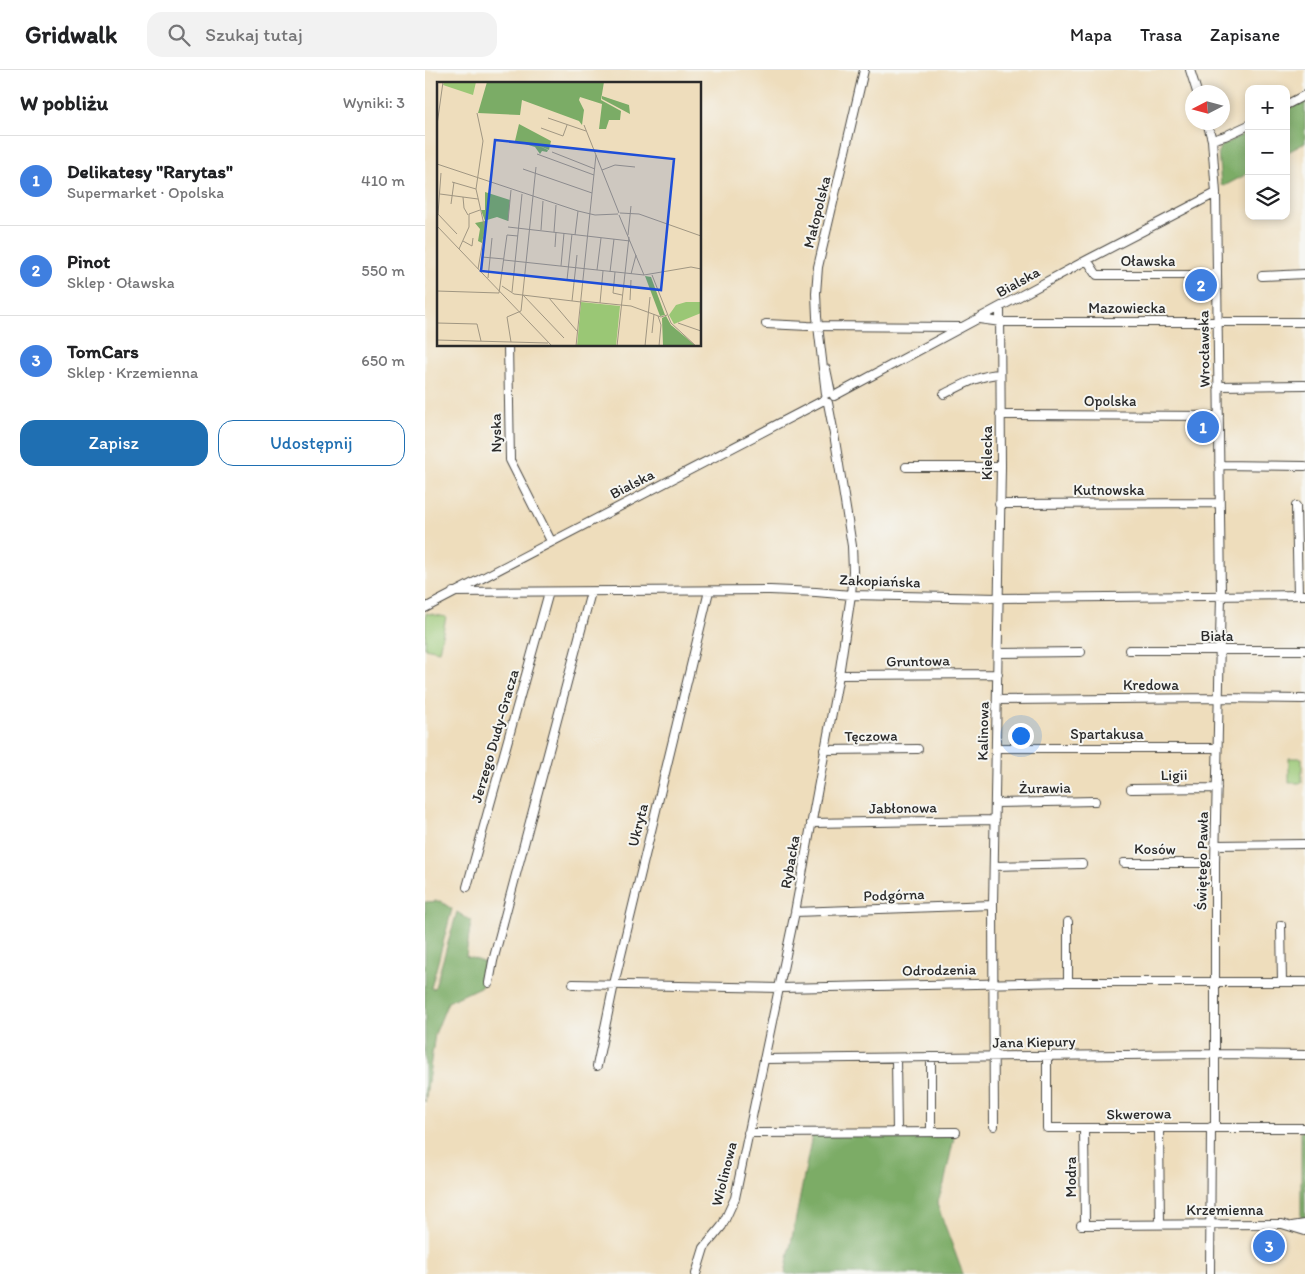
<!DOCTYPE html>
<html lang="pl">
<meta charset="utf-8">
<style>
:root{--surface:#fff;--page:#f2f2f2;--text:#202124;--muted:#757577;--line:#e0e0e0;--accent:#1f6fb2}
body{margin:0;font-family:Itim,sans-serif;background:var(--page);color:var(--text)}
.controls{position:absolute;right:15px;top:15px;display:grid;overflow:hidden;border-radius:10px;box-shadow:0 2px 8px #0003}
.controls button{width:45px;height:45px;display:grid;place-items:center;padding:0;border:0;border-bottom:1px solid var(--line);background:var(--surface);color:var(--text);font:25px sans-serif}
.compass{position:absolute;left:760px;top:15px;width:45px;height:45px;border-radius:50%;background:var(--surface);box-shadow:0 2px 8px #0003;rotate:264deg}
.you{position:absolute;left:595px;top:665px;width:18px;height:18px;margin:-12px;border:4px solid #fff;border-radius:50%;background:#1a73e8;box-shadow:0 0 0 8px #1a73e833}
.badge{display:grid;place-items:center;width:32px;height:32px;border-radius:50%;background:var(--accent);color:#fff;font-size:16px;font-weight:700}
.pin{position:absolute;translate:-50% -50%;border:2px solid #fff;box-shadow:0 1px 5px #0006}
.list{margin:0;padding:0;list-style:none}
h2{display:flex;justify-content:space-between;align-items:center;height:65px;margin:0;padding:0 20px;font-size:21px}
h2 small{font-size:16px;font-weight:400;color:var(--muted)}
.list li{display:grid;grid-template-columns:32px 1fr auto;gap:15px;align-items:center;box-sizing:border-box;height:90px;padding:0 20px;border-top:1px solid var(--line)}
.list b{display:block;font-size:19px;white-space:nowrap}
.list p{margin:0;font-size:16px;white-space:nowrap;color:var(--muted)}
.list em{font-size:16px;font-style:normal;color:var(--muted)}
.actions{display:flex;gap:10px;padding:15px 20px}
.actions a{flex:1;padding:11px 0;border:1px solid var(--accent);border-radius:15px;text-align:center;font-size:18px;color:var(--accent)}
.actions .main{background:var(--accent);color:#fff}
.icon{flex:none;width:28px;height:28px;fill:none;stroke:currentColor;stroke-width:2;stroke-linecap:round;stroke-linejoin:round}
.map{position:relative;flex:none;width:880px;height:1204px;overflow:hidden}
header{display:flex;align-items:center;gap:30px;box-sizing:border-box;height:70px;padding:0 25px;background:var(--surface);border-bottom:1px solid var(--line)}
header strong{font-size:24px}
nav{display:flex;gap:28px;margin-inline-start:auto;font-size:18px}
.search{width:350px;height:45px;background:var(--page);display:flex;align-items:center;gap:12px;box-sizing:border-box;padding:0 18px;border-radius:15px;color:var(--muted);font-size:19px}
main{display:flex}
aside{flex:1;background:var(--surface)}
.map>svg:first-child{display:block}
.green{fill:#9ac775;stroke:#627950}
.forest{fill:#7bac66;stroke:#536c48}
.lines{fill:none;stroke-linecap:round;stroke-linejoin:round}
.minor-casing{stroke:#484641;stroke-width:10}
.minor{stroke:#fff;stroke-width:8}
.labels{text-anchor:middle;dominant-baseline:central;stroke-width:4;stroke-linejoin:round;paint-order:stroke}
.street-label{font-size:15px;fill:#2b2b2b;stroke:#f6f6f2}
.inset-road{fill:none;stroke:#a09682;stroke-width:1}
.view{fill:#1d4ed8;fill-opacity:0.15;stroke:#1d4ed8;stroke-width:2.5}
.inset-edge{fill:none;stroke:#2b2b2b;stroke-width:2.5}
</style>
<header>
<strong>Gridwalk</strong>
<div class="search"><svg class="icon" aria-label="search" viewBox="0 0 24 24"><circle cx="10" cy="10" r="6"/><path d="M15 15l6 6"/></svg>Szukaj tutaj</div>
<nav><a>Mapa</a><a>Trasa</a><a>Zapisane</a></nav>
</header>
<main>
<aside>
<h2>W pobliżu<small>Wyniki: 3</small></h2>
<ul class="list">
<li><span class="badge" style="background:#3f7fe0">1</span><div><b>Delikatesy &quot;Rarytas&quot;</b><p>Supermarket · Opolska</p></div><em>410 m</em></li>
<li><span class="badge" style="background:#3f7fe0">2</span><div><b>Pinot</b><p>Sklep · Oławska</p></div><em>550 m</em></li>
<li><span class="badge" style="background:#3f7fe0">3</span><div><b>TomCars</b><p>Sklep · Krzemienna</p></div><em>650 m</em></li>
</ul>
<div class="actions"><a class="main">Zapisz</a><a>Udostępnij</a></div>
</aside>
<div class="map">
<svg width="880" height="1204" viewBox="0 0 880 1204">
<rect width="100%" height="100%" fill="#f6f6f2"/>
<filter id="ink" filterUnits="userSpaceOnUse"><feTurbulence type="fractalNoise" baseFrequency=".02" numOctaves="2"/><feDisplacementMap in="SourceGraphic" scale="10" xChannelSelector="R" yChannelSelector="G"/><feConvolveMatrix kernelMatrix="1 2 1 2 8 2 1 2 1" color-interpolation-filters="sRGB"/></filter>
<filter id="wash" filterUnits="userSpaceOnUse"><feTurbulence type="fractalNoise" baseFrequency=".0096" numOctaves="4" result="noise"/><feDisplacementMap in="SourceGraphic" scale="20" xChannelSelector="R" yChannelSelector="G"/><feGaussianBlur stdDeviation="1.12" result="paint"/><feColorMatrix in="noise" values="0 0 0 0 0 0 0 0 0 0 0 0 0 0 0 0 0 1.4 0 .05"/><feComposite in="paint" operator="in"/></filter>
<g filter="url(#wash)">
<rect width="100%" height="100%" fill="#eeddbc"/>
<path class="green" d="M1 543 21 547 14 581 0 578Z
M864 688H877V713H864Z"/>
<path class="forest" d="M880 30V73L861 83V40Z
M824 59V103L799 116 796 115 793 82 795 77 822 62Z
M15 831 27 839 6 918 8 919 10 917 32 842 46 851 41 886 63 894 57 916 23 932 10 964 0 1032V832Z
M876 1061H880V1151H876Z
M530 1063 519 1114 512 1134 538 1204H360L387 1065Z"/>
</g>
<g filter="url(#ink)">
<g class="lines">
<defs>
<path id="minor" d="M765 0 772 22
M861 35 880 25
M782 52 787 70 791 123 796 525 790 793V1057
M787 70 800 66 824 55
M662 190 672 205H792
M837 206 880 204
M554 249 576 252H880
M341 254 383 256 537 257
M83 275 85 390 126 471
M401 299 406 323
M793 316 880 315
M401 324 392 247 391 223 393 197 439 0
M519 324C538 315 554 305 575 304
M409 326 662 190 791 123
M575 345 794 346
M794 395 880 396
M481 397H576
M574 434 794 433
M871 436 873 525
M28 522 345 520 391 522 426 525 574 528 880 525
M0 538 399 330
M704 580H880
M573 583 656 582
M414 605 573 604
M572 630 793 628 879 629
M571 678H792
M399 680 493 679
M706 719 792 718
M570 733 670 731
M386 753 570 750
M790 775 880 774
M699 793H790
M569 796 657 794
M42 817 124 522
M370 842 568 835
M856 855 857 912
M643 912V852
M64 913 68 891 166 522
M148 914 355 918 643 912H880
M622 986V1058H880
M471 988 472 1062
M339 989 791 984 880 985
M172 996 189 914 284 521
M569 1056 568 835 576 397 575 238
M734 1058 735 1154
M659 1059 660 1154
M506 1062V987
M323 1063 531 1062
M656 1155 857 1154 880 1161
M867 1156 880 1154
M271 1204 279 1178 297 1156 310 1128 370 842 414 605 426 525 428 501 427 476 409 364 403 333
M785 1204 786 1057"/>
</defs>
<use href="#minor" class="minor-casing"/>
<use href="#minor" class="minor"/>
</g>
</g>
<g class="labels">
<g class="street-label">
<text transform="translate(392 142) rotate(-76)">Małopolska</text>
<text x="723" y="191">Oławska</text>
<text transform="translate(593 212) rotate(-29)">Bialska</text>
<text x="702" y="238">Mazowiecka</text>
<text transform="translate(779 279) rotate(-91)">Wrocławska</text>
<text x="685" y="331">Opolska</text>
<text transform="translate(71 363) rotate(-91)">Nyska</text>
<text transform="translate(562 383) rotate(-90)">Kielecka</text>
<text transform="translate(207 414) rotate(-27)">Bialska</text>
<text x="684" y="420">Kutnowska</text>
<text transform="translate(455 511) rotate(2)">Zakopiańska</text>
<text x="792" y="566">Biała</text>
<text transform="translate(493 591) rotate(-1)">Gruntowa</text>
<text x="726" y="615">Kredowa</text>
<text transform="translate(558 661) rotate(-89)">Kalinowa</text>
<text x="682" y="664">Spartakusa</text>
<text transform="translate(70 666) rotate(-74)">Jerzego Dudy-Gracza</text>
<text transform="translate(446 666) rotate(-1)">Tęczowa</text>
<text transform="translate(749 705) rotate(-1)">Ligii</text>
<text transform="translate(620 718) rotate(-1)">Żurawia</text>
<text transform="translate(478 738) rotate(-1)">Jabłonowa</text>
<text transform="translate(213 755) rotate(-76)">Ukryta</text>
<text transform="translate(730 779) rotate(1)">Kosów</text>
<text transform="translate(777 791) rotate(-89)">Świętego Pawła</text>
<text transform="translate(365 792) rotate(-80)">Rybacka</text>
<text transform="translate(469 825) rotate(-2)">Podgórna</text>
<text transform="translate(514 900) rotate(-1)">Odrodzenia</text>
<text transform="translate(609 972) rotate(-1)">Jana Kiepury</text>
<text transform="translate(714 1044) rotate(-1)">Skwerowa</text>
<text transform="translate(299 1104) rotate(-76)">Wiolinowa</text>
<text transform="translate(646 1107) rotate(-90)">Modra</text>
<text x="800" y="1140">Krzemienna</text>
</g>
</g>
<g transform="translate(12 12)">
<rect width="264" height="264" fill="#eeddbc"/>
<path d="M7 0H39L36 13 6 3ZM144 220 183 224 179 264H140ZM249 220H264V231L237 242 232 233 239 223Z" fill="#9ac775"/>
<path d="M50 0H167L164 18 184 29 183 38H172L169 47H162L165 22 143 15 142 18 147 28 145 43 142 39 85 18 83 33 41 31ZM165 14 192 23 193 32 165 17ZM82 42 114 59 112 68 100 63 111 68 110 70 105 69 103 72 98 65 78 59ZM48 110 73 118 71 139 60 135 50 138 45 161 41 159 43 147 38 141 48 139 44 128H48ZM208 194 214 195 228 233 223 234ZM229 234 234 243 259 264H226L225 236Z" fill="#7bac66"/>
<path class="inset-road" d="M40 31 46 59 39 107 48 147 41 187M111 36 149 49M0 43 6 0M147 43 182 131M104 46 126 54 130 43M115 70 158 87M100 72 157 93M0 82 141 129 158 133 181 132M86 87 155 111M165 88 178 83 198 85M15 100 39 107M3 112 41 117M26 115 27 126 31 133M14 122 17 100M0 131 20 152M183 131 202 132 264 154M1 132 4 91M182 133 207 193M71 139 74 108M0 144 115 264M71 145 193 159M104 148 106 119M117 150 119 123M138 153 141 129M191 153 194 124M26 159 35 164 36 156M118 165 119 150M22 167 32 145V132L43 128M45 175 67 177M67 178 207 193 254 185 264 187M124 184 127 151M160 188 164 156M173 190 177 157M178 190 176 211 185 213M194 192 199 173M215 193 234 241 259 264M51 196 55 156M130 198 135 152M65 204 77 212 144 220M0 209 62 211 70 153 81 154M75 210 85 112M86 213 127 256M112 216 140 249M193 218 194 198M135 219 140 173M144 219 194 224 224 235 230 233M163 221 166 189M221 234 224 243 222 264M0 241 40 242 44 259M241 241 264 249M215 251 217 232M0 258 111 261M74 260 70 235 84 229 99 85M139 264 159 73M180 264 192 155M208 264 213 215"/>
<path class="view" d="M58 58 237 77 224 208 44 189Z"/>
<rect width="264" height="264" class="inset-edge"/>
</g>
</svg>
<div class="controls">
<button>+</button>
<button>−</button>
<button><svg class="icon" aria-label="layers" viewBox="0 0 24 24"><path d="M12 4l9 5-9 5-9-5zM3 14l9 5 9-5"/></svg></button>
</div>
<svg class="compass" viewBox="-18 -18 36 36"><path d="M0-13l5 13h-10z" fill="#e53935"/><path d="M0 13l5-13h-10z" fill="#757577"/></svg>
<div class="you"></div>
<div class="pin badge" style="left:778px;top:357px;background:#3f7fe0">1</div>
<div class="pin badge" style="left:776px;top:215px;background:#3f7fe0">2</div>
<div class="pin badge" style="left:844px;top:1176px;background:#3f7fe0">3</div>
</div>
</main>
